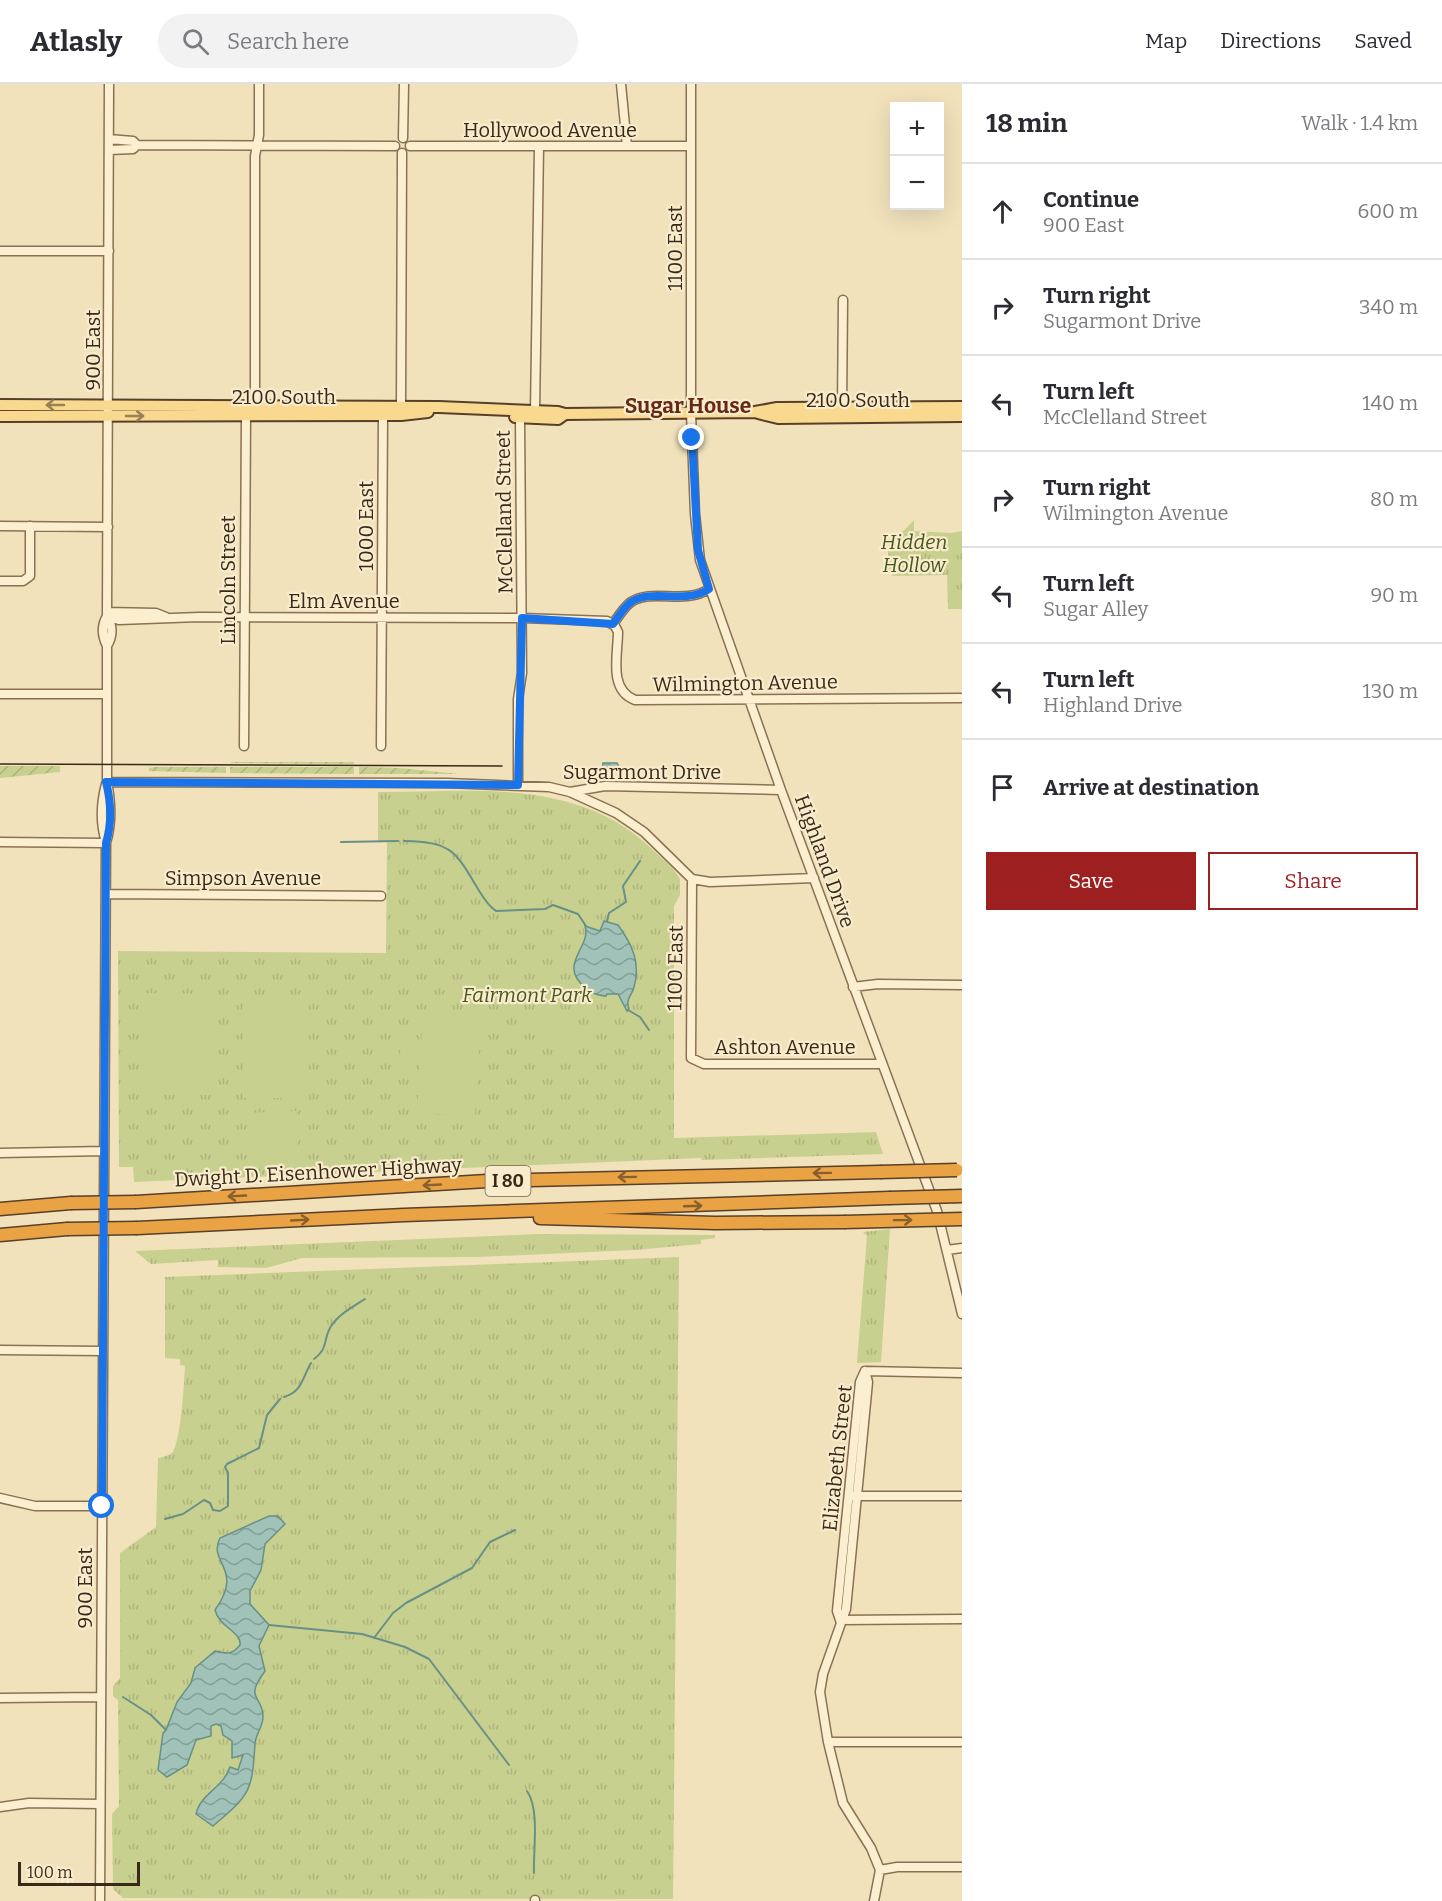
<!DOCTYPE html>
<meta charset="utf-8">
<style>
:root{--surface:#fff;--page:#f2f2f3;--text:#2b2b33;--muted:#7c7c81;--line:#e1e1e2;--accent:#9e1f1f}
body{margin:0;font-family:Bitter,serif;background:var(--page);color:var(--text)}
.controls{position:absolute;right:18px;top:18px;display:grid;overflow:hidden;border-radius:0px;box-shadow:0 6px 24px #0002}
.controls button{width:54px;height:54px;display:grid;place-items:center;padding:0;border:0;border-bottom:2px solid var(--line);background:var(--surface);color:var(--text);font:30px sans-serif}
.scale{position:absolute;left:18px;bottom:15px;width:122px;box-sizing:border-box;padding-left:6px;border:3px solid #38291a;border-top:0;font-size:16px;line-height:21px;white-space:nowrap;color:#38291a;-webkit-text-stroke:4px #f8eccc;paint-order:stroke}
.stop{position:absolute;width:18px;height:18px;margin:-14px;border:4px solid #1a73e8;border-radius:50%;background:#fff}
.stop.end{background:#1a73e8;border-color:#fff;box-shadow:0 2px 6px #0008}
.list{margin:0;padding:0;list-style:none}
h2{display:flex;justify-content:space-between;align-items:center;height:78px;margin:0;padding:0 24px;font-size:26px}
h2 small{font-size:20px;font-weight:400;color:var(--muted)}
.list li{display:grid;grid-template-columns:39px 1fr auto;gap:18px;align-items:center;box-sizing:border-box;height:96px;padding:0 24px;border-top:2px solid var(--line)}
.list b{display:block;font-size:22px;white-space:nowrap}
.list p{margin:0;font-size:20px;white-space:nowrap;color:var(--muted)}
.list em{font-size:20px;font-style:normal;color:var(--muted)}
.actions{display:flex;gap:12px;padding:18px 24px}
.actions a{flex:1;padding:14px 0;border:2px solid var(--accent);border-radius:0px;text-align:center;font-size:21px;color:var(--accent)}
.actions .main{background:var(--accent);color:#fff}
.icon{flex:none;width:33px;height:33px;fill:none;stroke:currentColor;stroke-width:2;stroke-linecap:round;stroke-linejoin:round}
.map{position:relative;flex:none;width:962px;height:1817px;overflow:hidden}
header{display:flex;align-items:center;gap:36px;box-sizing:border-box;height:84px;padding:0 30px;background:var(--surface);border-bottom:2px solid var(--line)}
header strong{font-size:28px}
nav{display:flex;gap:33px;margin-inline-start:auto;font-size:21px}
.search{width:420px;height:54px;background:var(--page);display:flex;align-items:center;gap:15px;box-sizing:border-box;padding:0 21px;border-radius:33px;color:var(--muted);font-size:22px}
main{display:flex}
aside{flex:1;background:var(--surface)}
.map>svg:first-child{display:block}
.grass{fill:url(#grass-tufts)}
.garden{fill:url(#garden-furrows)}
.pitch{fill:#c8d08f}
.water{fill:url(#water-waves);stroke:#679086;stroke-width:1.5}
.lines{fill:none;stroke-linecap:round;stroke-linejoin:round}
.stream{stroke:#679086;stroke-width:2}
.minor-casing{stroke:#8a7154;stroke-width:11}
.major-casing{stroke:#573f29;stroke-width:14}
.highway-casing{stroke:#573f29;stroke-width:15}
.minor{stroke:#fcefd0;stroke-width:8}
.major{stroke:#f9d98f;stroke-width:10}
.highway{stroke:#e9a244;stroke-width:12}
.tram{stroke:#38291a;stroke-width:1.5}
.highway-bridge-casing{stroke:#573f29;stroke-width:15;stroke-linecap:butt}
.highway-bridge{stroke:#e9a244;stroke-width:12}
.oneway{stroke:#988154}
.oneway2{stroke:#885f2d}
.route{stroke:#1a73e8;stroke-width:8}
.labels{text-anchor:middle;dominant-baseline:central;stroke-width:4.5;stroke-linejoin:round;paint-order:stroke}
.shield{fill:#f8eccc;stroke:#72644f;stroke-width:1.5}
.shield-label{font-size:18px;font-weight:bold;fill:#38291a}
.street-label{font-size:20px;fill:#38291a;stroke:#f8eccc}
.park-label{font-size:20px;font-style:italic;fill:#48561f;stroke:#f8eccc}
.neighbourhood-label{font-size:21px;font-weight:bold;fill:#682816;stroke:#f8eccc}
</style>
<header>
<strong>Atlasly</strong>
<div class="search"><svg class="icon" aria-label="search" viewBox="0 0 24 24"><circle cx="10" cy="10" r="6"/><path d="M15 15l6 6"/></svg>Search here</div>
<nav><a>Map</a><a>Directions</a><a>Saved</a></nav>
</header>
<main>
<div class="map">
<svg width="962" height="1817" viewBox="0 0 962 1817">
<defs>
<pattern id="grass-tufts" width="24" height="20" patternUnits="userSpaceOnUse" patternTransform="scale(1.5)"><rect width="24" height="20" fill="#c8d08f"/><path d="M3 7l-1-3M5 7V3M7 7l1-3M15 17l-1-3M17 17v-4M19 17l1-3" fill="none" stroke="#adb37b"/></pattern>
<pattern id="garden-furrows" width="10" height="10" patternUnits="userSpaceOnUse" patternTransform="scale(1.5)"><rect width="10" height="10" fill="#c8d08f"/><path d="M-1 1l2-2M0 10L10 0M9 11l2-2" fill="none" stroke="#adb37b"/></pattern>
<pattern id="water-waves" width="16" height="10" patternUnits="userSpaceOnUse" patternTransform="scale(1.5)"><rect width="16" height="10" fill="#a0c2b8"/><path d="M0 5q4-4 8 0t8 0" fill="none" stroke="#839e95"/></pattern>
</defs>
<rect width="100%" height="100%" fill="#f1e2bc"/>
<path class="grass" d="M914 436V447L951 449 962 447V525H948L947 491 893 492 888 486V463Z
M378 708C473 708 578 693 652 765 661 774 675 784 680 795V811L674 822V1054L876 1048 883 1070 702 1076 701 1074 134 1098 133 1083H119L118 867 386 869 387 757H378Z
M890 1145 881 1278 857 1279 867 1152 863 1148Z
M538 1150 715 1151V1154L701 1156V1160L635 1166 477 1173 302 1174 266 1184 218 1183V1176L151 1180 135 1167Z
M679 1173 673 1815 123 1814 113 1805 112 1730 119 1722 118 1616 113 1612V1602L120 1594V1469L156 1443 158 1374C163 1373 168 1372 172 1369 181 1358 184 1299 185 1282L180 1281V1275L165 1274V1193Z"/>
<path class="garden" d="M231 678H354V680L231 679Z
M0 682H60V688L0 694Z
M226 683V689L149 687V684L155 683Z
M230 683H354V690L230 689Z
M359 683 400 684 459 690H359Z"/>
<path class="pitch" d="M145 909 216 910 215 1011H145Z
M243 912H309V1014H243Z
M423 928 481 931 475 1032 417 1029Z
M536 931 576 932 575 962 535 961Z
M401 960H418L417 972 400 971Z
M296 1027 297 1080 250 1079 251 1029Z"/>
<path class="water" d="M603 679H617L620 685 618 688 602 687Z
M604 837 618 841C632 860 641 879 634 903 632 912 625 915 629 925L627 927 618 910H607L606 912C595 911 592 909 586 904 556 881 592 863 585 842L600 847Z
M269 1432H278L285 1440 265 1460 261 1486 250 1507V1520L269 1541 259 1562 265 1587C243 1617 263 1610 263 1633 263 1643 255 1651 255 1660 252 1707 251 1710 213 1742L196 1730C200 1710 224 1703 230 1683L238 1686 243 1671 232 1674V1657L223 1651 221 1642 216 1640 211 1642V1652L196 1656 187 1681 167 1693 158 1686 163 1649 166 1646 177 1618 191 1599 195 1584 215 1567C227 1570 232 1571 240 1561 242 1548 219 1543 215 1526 245 1484 207 1479 220 1454Z"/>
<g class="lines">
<path class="stream" d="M404 757C451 758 455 766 478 805 483 813 487 821 496 827L545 825 553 821 578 830 586 842
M341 758 398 757
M607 837 609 829 626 818 623 802 640 777
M628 926 640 933 649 946
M314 1275C328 1264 323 1259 329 1246 335 1232 353 1223 365 1215
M284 1313C303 1307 302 1294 311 1279
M165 1435 183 1430 204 1416 210 1419 213 1426 220 1427 228 1422V1389L225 1383 227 1380 259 1364 267 1331 280 1315
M269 1541 362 1550 405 1563 429 1575 509 1681
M374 1554 393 1529 406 1519 472 1484 490 1458 515 1446
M123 1613 151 1631 166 1646
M527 1707C540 1726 533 1766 534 1789"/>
<defs>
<path id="minor" d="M621 0 627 62
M691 0V329L695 430 700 476 781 706 937 1127 962 1230
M403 54 404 0
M109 55 133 57 137 61
M410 62H691
M109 66 133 65 137 61 395 62
M0 167H109
M255 323V72L259 51V0
M401 323 402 69
M842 324 843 216
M535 328 539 62
M0 442 108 443
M0 497H23L30 492V442
M107 528 156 529 166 533
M107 532 119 536 199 533 522 534 607 537 615 542 618 548C618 570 608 606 635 616L962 614
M613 540C618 533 624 523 631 518 652 504 685 521 709 505
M107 562C113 552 113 542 107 532
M0 610H107
M244 662 246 331
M381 662 383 331
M107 698 447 699 549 703 570 708 616 729 644 748 692 795 710 798 814 794
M518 701V615L522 589 520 334
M570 708 605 702 781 706
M0 758 106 759
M106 758C100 739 101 719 106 700
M692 795 691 974 704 980H882
M106 810 381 812
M853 903 878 900 962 901
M0 1069 104 1067
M947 1166 962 1164
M0 1266 102 1267
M865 1287 868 1298 846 1525 823 1590 820 1608 828 1658 843 1719 871 1764 880 1786 874 1817
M865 1287 962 1289
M851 1412H962
M0 1414 35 1422H102
M840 1536 837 1527 860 1298 865 1287
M840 1536 962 1535
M0 1614 101 1613
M828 1658H962
M0 1723 29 1719 100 1720
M880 1786 897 1783H962
M100 1817 106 759C112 739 111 718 107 698V562C102 552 101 542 107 532L109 0
M535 1817V1816"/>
<path id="major" d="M0 321 439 323 558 328 565 330 755 328 777 324 962 323
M758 329 778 334 962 332
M0 332 401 331 428 328
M515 333 558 335 565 330"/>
<path id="highway" d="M136 1118 487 1097 880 1088
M0 1125 71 1119
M540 1134 715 1139 844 1138
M137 1144 404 1131 889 1114
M0 1151 67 1145"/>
</defs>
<use href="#minor" class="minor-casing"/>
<use href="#major" class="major-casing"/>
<use href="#highway" class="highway-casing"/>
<use href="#minor" class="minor"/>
<use href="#major" class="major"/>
<use href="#highway" class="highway"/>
<path class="tram" d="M0 680 502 682"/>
<defs>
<path id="highway-bridge" d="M880 1088 957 1086
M889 1114 962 1112
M71 1119 136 1118
M844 1138 962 1135
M67 1145 137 1144"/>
</defs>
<use href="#highway-bridge" class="highway-bridge-casing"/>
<use href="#highway-bridge" class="highway-bridge"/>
</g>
<defs><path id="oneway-shaft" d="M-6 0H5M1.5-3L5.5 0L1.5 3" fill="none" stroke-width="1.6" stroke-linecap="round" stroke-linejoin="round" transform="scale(1.5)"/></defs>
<g class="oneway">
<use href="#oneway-shaft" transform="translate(55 321) rotate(180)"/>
<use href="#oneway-shaft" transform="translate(135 332)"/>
</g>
<g class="oneway2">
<use href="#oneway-shaft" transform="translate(822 1089) rotate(179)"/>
<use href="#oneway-shaft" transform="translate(627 1093) rotate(179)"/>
<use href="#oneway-shaft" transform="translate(432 1101) rotate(177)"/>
<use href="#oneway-shaft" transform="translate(237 1112) rotate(177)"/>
<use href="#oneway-shaft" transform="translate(693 1122) rotate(-2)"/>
<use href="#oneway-shaft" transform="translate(300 1136) rotate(-3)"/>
<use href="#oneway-shaft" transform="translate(903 1136) rotate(-1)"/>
</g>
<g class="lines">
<path class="route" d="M102 1422 106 759C112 739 111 718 106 698L518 701 522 534 613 540C618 533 624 523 631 518 652 504 685 521 709 505L698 466 692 354"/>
</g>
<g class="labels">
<rect class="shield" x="485.5" y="1082" width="45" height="30" rx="4.5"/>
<g class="shield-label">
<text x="508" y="1097">I 80</text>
</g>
<g class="street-label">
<text x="550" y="46">Hollywood Avenue</text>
<text transform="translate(675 164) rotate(-90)">1100 East</text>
<text transform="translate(93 266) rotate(-90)">900 East</text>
<text x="284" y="313">2100 South</text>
<text x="858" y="316">2100 South</text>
<text transform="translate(504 428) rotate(-91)">McClelland Street</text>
<text transform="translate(366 442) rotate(-90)">1000 East</text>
<text transform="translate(228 496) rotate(-90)">Lincoln Street</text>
<text x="344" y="517">Elm Avenue</text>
<text transform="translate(745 599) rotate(-1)">Wilmington Avenue</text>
<text x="642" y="688">Sugarmont Drive</text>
<text transform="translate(825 777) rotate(70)">Highland Drive</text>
<text x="243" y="794">Simpson Avenue</text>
<text transform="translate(675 884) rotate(-89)">1100 East</text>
<text x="785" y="963">Ashton Avenue</text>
<text transform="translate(318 1088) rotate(-3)">Dwight D. Eisenhower Highway</text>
<text transform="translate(837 1374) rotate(-84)">Elizabeth Street</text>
<text transform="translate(85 1504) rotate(-90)">900 East</text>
</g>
<g class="park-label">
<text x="914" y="458">Hidden<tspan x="914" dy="23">Hollow</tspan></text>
<text x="527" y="911">Fairmont Park</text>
</g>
<g class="neighbourhood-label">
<text x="688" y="322">Sugar House</text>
</g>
</g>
</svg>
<div class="controls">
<button>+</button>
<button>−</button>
</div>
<div class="scale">100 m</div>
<div class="stop" style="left:102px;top:1422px"></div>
<div class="stop end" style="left:692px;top:354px"></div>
</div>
<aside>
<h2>18 min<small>Walk · 1.4 km</small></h2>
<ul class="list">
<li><svg class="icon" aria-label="ahead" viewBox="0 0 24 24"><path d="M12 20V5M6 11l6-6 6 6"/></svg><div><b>Continue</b><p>900 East</p></div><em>600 m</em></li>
<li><svg class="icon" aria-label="right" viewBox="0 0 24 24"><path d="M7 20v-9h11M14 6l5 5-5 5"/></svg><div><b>Turn right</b><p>Sugarmont Drive</p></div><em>340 m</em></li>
<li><svg class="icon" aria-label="left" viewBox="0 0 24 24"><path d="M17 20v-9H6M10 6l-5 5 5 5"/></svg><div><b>Turn left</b><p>McClelland Street</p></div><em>140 m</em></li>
<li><svg class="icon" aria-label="right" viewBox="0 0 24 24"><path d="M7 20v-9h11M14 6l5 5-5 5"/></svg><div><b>Turn right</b><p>Wilmington Avenue</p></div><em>80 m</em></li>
<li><svg class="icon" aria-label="left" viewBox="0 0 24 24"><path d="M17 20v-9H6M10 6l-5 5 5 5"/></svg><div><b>Turn left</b><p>Sugar Alley</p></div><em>90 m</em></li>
<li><svg class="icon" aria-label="left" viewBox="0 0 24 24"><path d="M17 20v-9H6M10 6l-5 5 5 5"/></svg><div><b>Turn left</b><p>Highland Drive</p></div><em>130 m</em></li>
<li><svg class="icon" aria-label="arrive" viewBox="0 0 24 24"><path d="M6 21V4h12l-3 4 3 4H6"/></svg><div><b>Arrive at destination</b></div></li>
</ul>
<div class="actions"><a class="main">Save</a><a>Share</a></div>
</aside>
</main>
